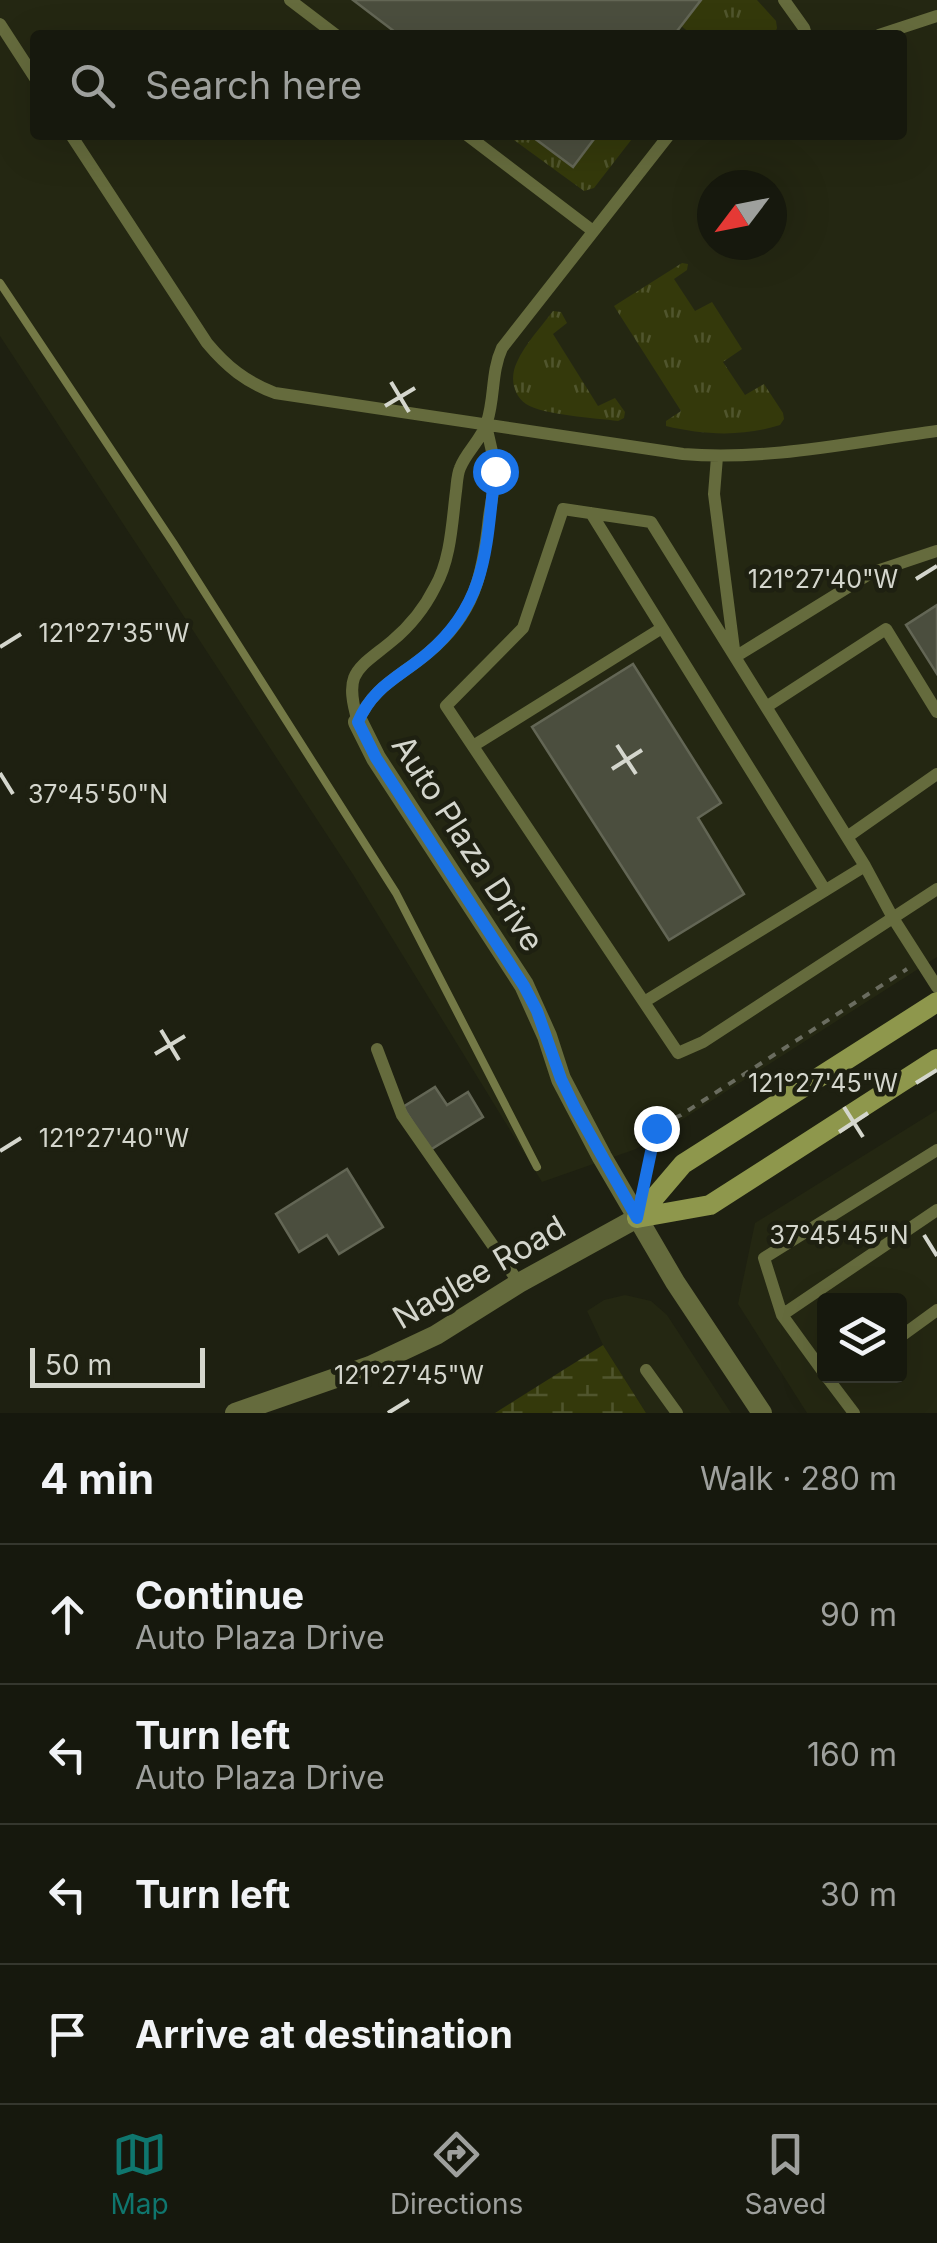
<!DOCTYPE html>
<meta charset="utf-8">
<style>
:root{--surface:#16180d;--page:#1f2116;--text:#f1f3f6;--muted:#9ea09d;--line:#35372e;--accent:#0f766e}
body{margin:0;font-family:Inter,sans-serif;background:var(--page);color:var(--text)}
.controls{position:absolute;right:30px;bottom:30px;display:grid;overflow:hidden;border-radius:10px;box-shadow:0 10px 40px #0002}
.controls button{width:90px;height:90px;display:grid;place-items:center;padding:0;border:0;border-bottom:2px solid var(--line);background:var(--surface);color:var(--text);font:50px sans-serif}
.compass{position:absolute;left:697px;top:170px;width:90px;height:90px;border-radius:50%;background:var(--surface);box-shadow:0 10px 40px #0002;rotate:238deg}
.scale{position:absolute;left:30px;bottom:25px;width:175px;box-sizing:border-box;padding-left:10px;border:5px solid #d4d6cd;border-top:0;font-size:28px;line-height:35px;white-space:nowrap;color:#d4d6cd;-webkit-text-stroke:8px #1e2011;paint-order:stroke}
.stop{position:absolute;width:30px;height:30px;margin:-22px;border:8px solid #1a73e8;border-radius:50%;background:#fff}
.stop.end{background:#1a73e8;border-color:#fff;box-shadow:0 2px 10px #0008}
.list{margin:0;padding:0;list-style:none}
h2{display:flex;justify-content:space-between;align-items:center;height:130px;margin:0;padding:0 40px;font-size:42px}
h2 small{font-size:32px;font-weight:400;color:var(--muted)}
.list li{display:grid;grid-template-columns:65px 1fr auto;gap:30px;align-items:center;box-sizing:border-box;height:140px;padding:0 40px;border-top:2px solid var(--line)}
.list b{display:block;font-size:38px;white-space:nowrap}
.list p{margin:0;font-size:32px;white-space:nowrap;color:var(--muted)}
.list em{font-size:32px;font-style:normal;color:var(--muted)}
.icon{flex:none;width:55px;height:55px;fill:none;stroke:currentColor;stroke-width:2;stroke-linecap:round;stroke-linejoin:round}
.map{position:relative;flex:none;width:937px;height:1413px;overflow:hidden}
.search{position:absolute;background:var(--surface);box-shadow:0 10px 40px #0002;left:30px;right:30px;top:30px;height:110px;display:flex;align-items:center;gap:25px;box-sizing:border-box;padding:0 35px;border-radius:10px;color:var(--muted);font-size:38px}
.sheet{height:690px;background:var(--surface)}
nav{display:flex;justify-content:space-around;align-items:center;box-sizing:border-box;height:140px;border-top:2px solid var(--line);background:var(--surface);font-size:28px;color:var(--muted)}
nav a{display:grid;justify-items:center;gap:5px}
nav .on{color:var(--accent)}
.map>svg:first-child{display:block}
.built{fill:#242712;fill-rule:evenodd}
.grass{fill:url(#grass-tufts)}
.wetland{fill:url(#wetland-marsh)}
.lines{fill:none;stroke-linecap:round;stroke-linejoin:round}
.stream{stroke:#747946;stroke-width:8}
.building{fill:#4b4e3e;stroke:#636655;stroke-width:2.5}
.path{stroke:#6a6c5f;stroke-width:4;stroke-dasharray:8 8;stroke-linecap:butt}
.service{stroke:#656b3d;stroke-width:12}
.tertiary{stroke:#656b3d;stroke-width:20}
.secondary{stroke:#8e974c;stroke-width:20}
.route{stroke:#1a73e8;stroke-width:12}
.ticks{fill:none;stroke:#d4d6cd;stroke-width:4}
.labels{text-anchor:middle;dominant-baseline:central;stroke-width:9;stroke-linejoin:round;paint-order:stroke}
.street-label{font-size:32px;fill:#d4d6cd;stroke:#1e2011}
.ticks-label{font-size:25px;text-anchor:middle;fill:#d4d6cd;stroke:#1e2011;stroke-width:9;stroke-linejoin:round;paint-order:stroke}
</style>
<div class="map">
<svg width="937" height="1413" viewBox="0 0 937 1413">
<defs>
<pattern id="grass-tufts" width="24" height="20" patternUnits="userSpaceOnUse" patternTransform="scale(2.5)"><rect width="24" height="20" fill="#34390b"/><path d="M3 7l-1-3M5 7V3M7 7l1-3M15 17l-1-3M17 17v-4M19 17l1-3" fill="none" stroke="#50552d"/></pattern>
<pattern id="wetland-marsh" width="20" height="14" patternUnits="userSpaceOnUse" patternTransform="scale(2.5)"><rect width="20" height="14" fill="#34390b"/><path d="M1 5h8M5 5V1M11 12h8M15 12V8" fill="none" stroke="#50552d"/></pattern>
</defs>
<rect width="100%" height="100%" fill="#1e2011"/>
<path class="built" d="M0 0H937V957L636 1149 542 1182 354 876 0 336ZM35 35H902V135H35ZM712 185H772V245H712Z
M937 1110V1413H807L738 1304 755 1223ZM824 1300H900V1376H824Z
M625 1295 651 1301 667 1315 731 1413H646L603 1345 587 1311 604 1300Z"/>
<path class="grass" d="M701 0H757L776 21 777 28 774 35H693L681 26Z
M507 135H530L572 167 597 135H635L594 188 584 191Z
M682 263 688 264 687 270 674 279 695 311 712 302 742 349 723 362 745 395 764 384 783 413 784 419 780 425C743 437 703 435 666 426V421L681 411 614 306Z
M553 311 561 312 567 323 553 334 598 406 615 398 625 412 624 418 618 421C596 418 543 415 526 404 512 394 510 376 517 362 525 344 541 327 553 311Z"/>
<path class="wetland" d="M603 1345 646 1413H495Z"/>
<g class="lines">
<path class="stream" d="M0 283 174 544 396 893 537 1167"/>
</g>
<path class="building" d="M353 0H701L674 35H399Z
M530 135H597L573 167Z
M937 605V674L906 625Z
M633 664 721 803 698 818 744 894 669 940 532 727Z
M435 1087 447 1105 468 1092 483 1117 430 1150 403 1107Z
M347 1169 383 1227 339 1254 327 1235 299 1252 276 1214Z"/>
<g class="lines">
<path class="path" d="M647 1170 656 1127 681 1115 907 969"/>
<path class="service" d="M290 0 336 35
M784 0 804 28 806 35
M0 24 35 78
M879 35 937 16
M71 135 207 343C227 367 246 382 275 393L683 454C768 461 853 442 937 431
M467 135 593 231
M717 457 714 494 735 657 871 573 937 551
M591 513 825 890
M766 707 886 629 937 712
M358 722C343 671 357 670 392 641 409 627 425 607 435 587 451 559 452 522 456 491 457 484 457 475 460 468 466 452 482 439 487 422 495 397 491 372 502 348L669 135
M358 722C373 686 400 677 428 653 475 614 483 574 489 517 491 502 495 486 495 471 494 456 489 440 486 425
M473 746 662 628
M847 837 937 774
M937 889 703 1042 678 1053 446 706 523 628 563 509 651 522 865 866 893 918 937 987
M644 1002 865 866
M377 1049 402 1115 519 1283
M782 1315 937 1210
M900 1337 937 1310
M646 1370 677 1413
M824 1373 782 1315 764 1258 937 1150
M826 1376 854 1413"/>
<path class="tertiary" d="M358 722 376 758 524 985 547 1036 561 1079 602 1157 675 1282 762 1413
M235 1413 370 1366 436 1335 519 1283 637 1218"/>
<path class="secondary" d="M637 1218 683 1164 937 1002
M637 1218 710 1205 937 1059"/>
</g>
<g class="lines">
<path class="route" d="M495 471C486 544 489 601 428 653 400 677 373 686 358 722L376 758 524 986 537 1011 561 1079 576 1110 637 1218 656 1128"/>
</g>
<path class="ticks" d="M391 382 409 412M385 406 415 388M916 579 937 566M0 647 21 634M617 745 636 774M612 769 642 750M0 773 13 794M161 1030 179 1060M155 1054 185 1036M916 1083 937 1070M844 1107 863 1137M839 1132 868 1113M0 1151 21 1138M924 1235 937 1256M388 1413 409 1400"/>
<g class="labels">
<g class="street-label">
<text transform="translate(468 843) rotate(57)">Auto Plaza Drive</text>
<text transform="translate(479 1272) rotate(-30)">Naglee Road</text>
</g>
</g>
<g class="ticks-label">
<text x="823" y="588">121°27'40"W</text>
<text x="114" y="642">121°27'35"W</text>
<text x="98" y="803">37°45'50"N</text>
<text x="823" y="1092">121°27'45"W</text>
<text x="114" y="1147">121°27'40"W</text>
<text x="839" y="1244">37°45'45"N</text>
<text x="409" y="1384">121°27'45"W</text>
</g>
</svg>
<div class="controls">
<button><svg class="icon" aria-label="layers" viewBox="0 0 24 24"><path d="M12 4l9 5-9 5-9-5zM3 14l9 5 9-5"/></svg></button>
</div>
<svg class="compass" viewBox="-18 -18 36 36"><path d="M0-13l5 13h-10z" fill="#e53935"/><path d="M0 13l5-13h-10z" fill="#9ea09d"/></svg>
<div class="scale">50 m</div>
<div class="stop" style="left:495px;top:471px"></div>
<div class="stop end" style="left:656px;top:1128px"></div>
<div class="search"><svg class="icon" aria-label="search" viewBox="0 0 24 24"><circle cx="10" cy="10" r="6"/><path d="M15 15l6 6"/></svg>Search here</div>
</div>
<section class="sheet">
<h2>4 min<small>Walk · 280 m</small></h2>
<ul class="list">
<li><svg class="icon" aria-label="ahead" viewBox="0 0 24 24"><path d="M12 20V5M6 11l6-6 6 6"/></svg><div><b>Continue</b><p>Auto Plaza Drive</p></div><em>90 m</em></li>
<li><svg class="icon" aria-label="left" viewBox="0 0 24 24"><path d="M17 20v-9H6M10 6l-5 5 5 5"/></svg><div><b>Turn left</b><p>Auto Plaza Drive</p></div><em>160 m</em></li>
<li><svg class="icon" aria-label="left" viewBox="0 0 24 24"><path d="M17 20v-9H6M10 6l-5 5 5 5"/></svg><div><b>Turn left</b></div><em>30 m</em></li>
<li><svg class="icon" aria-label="arrive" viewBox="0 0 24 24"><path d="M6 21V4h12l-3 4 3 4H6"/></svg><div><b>Arrive at destination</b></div></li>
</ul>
</section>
<nav>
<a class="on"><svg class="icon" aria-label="map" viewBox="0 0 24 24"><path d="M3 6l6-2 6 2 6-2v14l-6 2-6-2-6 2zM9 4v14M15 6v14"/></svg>Map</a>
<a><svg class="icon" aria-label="directions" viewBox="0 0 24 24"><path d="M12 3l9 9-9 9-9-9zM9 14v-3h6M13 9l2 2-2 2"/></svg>Directions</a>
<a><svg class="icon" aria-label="saved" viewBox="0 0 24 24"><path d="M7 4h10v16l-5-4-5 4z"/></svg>Saved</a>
</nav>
